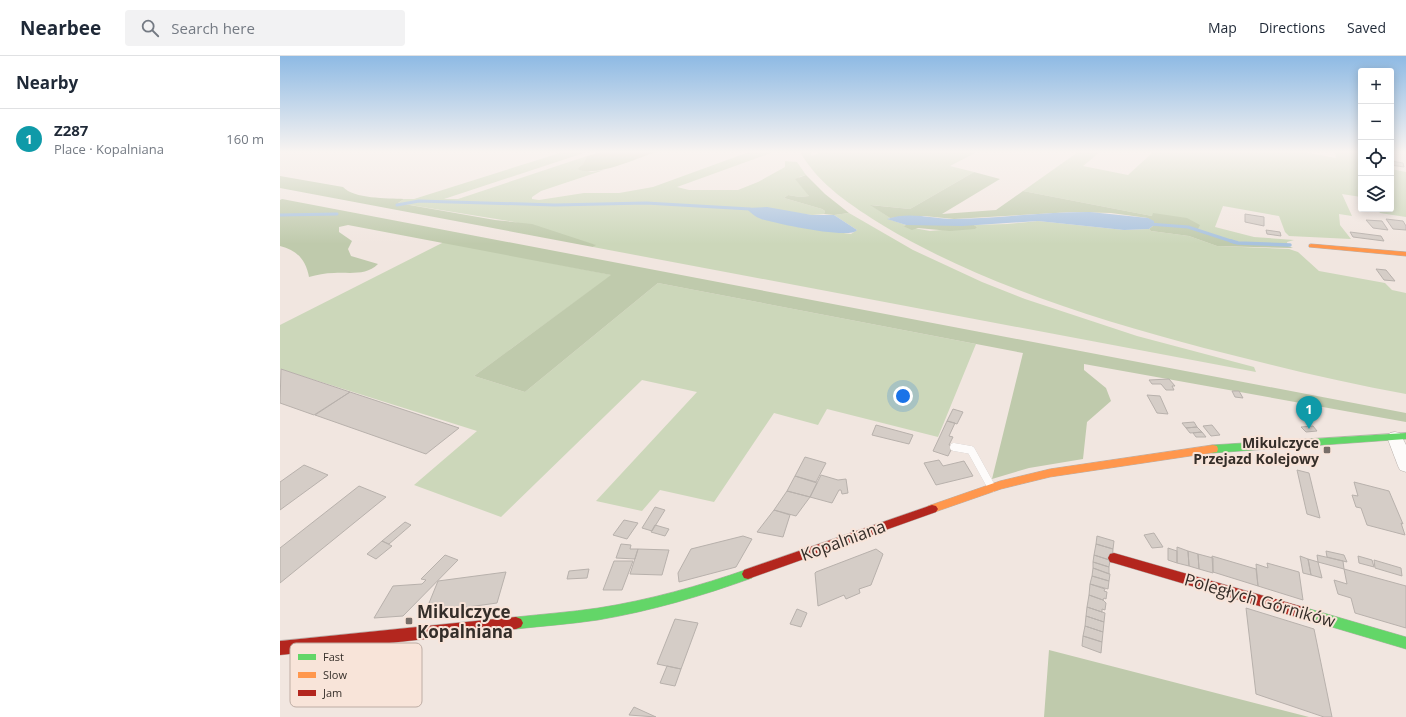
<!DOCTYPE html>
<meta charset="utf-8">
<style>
:root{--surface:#fff;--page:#f2f2f3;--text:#1f2937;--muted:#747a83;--line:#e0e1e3;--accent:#7c3aed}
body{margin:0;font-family:"Open Sans",sans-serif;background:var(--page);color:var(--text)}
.controls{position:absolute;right:12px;top:12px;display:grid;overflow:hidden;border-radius:4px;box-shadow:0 2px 10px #0003}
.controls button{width:36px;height:36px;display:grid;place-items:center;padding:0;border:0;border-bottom:1px solid var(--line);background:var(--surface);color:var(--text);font:20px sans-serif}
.you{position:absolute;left:623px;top:340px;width:14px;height:14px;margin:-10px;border:3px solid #fff;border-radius:50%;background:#1a73e8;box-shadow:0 0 0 6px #1a73e833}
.badge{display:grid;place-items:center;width:26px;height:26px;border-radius:50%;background:var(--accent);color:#fff;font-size:13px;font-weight:700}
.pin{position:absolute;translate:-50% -33px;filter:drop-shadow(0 1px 2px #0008)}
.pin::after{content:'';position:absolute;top:21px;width:14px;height:12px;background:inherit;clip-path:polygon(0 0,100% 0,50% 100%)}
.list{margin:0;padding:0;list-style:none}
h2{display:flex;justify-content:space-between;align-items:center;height:52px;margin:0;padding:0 16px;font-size:17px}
h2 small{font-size:13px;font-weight:400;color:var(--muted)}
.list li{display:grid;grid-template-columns:26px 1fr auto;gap:12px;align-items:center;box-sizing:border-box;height:60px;padding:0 16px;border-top:1px solid var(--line)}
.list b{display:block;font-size:15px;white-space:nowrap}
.list p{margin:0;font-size:13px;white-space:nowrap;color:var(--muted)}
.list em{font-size:13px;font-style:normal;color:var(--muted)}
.icon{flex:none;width:22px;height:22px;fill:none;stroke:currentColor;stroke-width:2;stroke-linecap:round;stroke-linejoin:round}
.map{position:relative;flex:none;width:1126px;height:661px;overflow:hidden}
header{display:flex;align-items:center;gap:24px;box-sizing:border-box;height:56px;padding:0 20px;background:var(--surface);border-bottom:1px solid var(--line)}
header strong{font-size:19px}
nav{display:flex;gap:22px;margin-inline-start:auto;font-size:14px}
.search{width:280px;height:36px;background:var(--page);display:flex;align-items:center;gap:10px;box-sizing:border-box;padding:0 14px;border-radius:4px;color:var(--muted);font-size:15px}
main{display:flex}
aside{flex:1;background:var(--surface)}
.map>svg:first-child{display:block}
.green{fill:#ccd7ba}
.forest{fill:#bfcaac}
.water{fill:#a8c2de}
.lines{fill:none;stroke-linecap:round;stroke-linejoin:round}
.stream-far1{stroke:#a8c2de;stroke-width:3}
.stream{stroke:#a8c2de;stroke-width:3.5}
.building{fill:#d5cdc7;stroke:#b8b1ac}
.lane-casing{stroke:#b9b1ac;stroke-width:8}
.street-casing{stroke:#b9b1ac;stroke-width:1}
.fast-casing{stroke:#b9b1ac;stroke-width:1}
.slow-casing{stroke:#b9b1ac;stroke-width:1}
.jam-casing{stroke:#b9b1ac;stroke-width:1}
.lane{stroke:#fdfbfa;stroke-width:8}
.street{fill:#fdfbfa;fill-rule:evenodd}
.fast{fill:#63d668;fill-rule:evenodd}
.slow{fill:#ff974d;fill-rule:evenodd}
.jam{fill:#b3261e;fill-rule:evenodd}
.poi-dot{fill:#776e69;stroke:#f8e4d9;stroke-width:1.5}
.labels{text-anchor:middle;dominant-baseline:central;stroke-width:4;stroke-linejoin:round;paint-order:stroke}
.poi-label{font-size:14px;font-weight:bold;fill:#352e29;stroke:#f8e4d9;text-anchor:end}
.near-street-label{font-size:17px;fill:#352e29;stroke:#f8e4d9}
.near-poi-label{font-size:17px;font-weight:bold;fill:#352e29;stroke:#f8e4d9;text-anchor:start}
.key{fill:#f8e4d9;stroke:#beada4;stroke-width:1}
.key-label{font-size:11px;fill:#352e29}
</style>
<header>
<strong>Nearbee</strong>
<div class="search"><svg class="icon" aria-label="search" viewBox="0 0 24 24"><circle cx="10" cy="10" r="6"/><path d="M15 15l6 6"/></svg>Search here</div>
<nav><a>Map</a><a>Directions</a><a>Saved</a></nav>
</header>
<main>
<aside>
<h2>Nearby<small></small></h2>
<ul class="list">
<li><span class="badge" style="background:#0f9aa8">1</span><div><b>Z287</b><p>Place · Kopalniana</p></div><em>160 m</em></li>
</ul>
</aside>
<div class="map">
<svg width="1126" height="661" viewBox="0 0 1126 661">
<rect width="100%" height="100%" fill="#f1e6e0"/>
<path class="green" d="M283 96H307L164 143H178L307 100 303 108 298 112 311 116 324 114 261 135 252 141V143L259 144 304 137H339L373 131 469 96H494L397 131 409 134H458L478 126 505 111V105L517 106 526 119 519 121 529 140 520 141 508 139 504 142 542 153 545 155 544 158 532 159 516 157 479 162 519 171 571 178 577 174 554 159 569 157 633 194 702 226 745 243 857 280 974 311 976 316 313 191 315 189 234 166 118 147 124 143H134Z
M520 96H530L532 100 541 96H697L670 110 694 116 630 153 591 149 610 162 608 163 626 169 623 170 650 175 697 171 694 169 727 168 758 165 844 174 869 173 871 175 909 180 937 190 1009 193 1018 196 1039 215 1105 227 1112 234 1126 237V338C1058 326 991 309 924 292 817 264 699 227 604 170 572 150 539 129 520 96Z
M798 96H820L803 110 848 119 873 96H1024L1056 102 1055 96H1081V141L1062 138 1072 160 1059 158 1060 169 1071 183 1009 180 1005 176 999 160 943 150 935 171 974 181 1014 184 1007 186 1008 190 946 185 918 173 872 160 743 135Z
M1111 113 1126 116V161L1100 157 1097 153H1111Z
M164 186 332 219 194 320 245 336 378 227 696 288 658 381 547 353 538 369 494 357 434 446 380 434 362 455 316 445 417 336 362 324 221 461 134 429 197 375 0 313V269Z"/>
<path class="forest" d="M321 96H376C355 103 320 120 299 114L298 112 303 108 307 100Z
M694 116 720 123 662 158 716 154 743 135 872 160 873 157 907 162 920 169 918 173 921 175 956 187 1008 190 1013 192 937 190 909 180 871 175 869 173 874 169 868 162 831 157 793 156 674 163 644 160 610 162 590 149 630 153Z
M526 119 545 138 569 157 554 159 544 158 545 155 542 153 504 142 508 139 520 141 529 140 515 123Z
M0 120 63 131C74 143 107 142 124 143L118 147 124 148 215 164 252 168 316 189 313 191 0 132Z
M2 143 1126 357V366L804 308V314L826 332 831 345 807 366 803 403 749 412 712 423 743 297 378 227 245 336 194 320 331 219 68 169 59 171V176L72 185 68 193 71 200 98 208C86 220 70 216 54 217 45 217 37 219 29 221 26 204 17 194 0 190V144Z
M626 169H694L697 171 695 173 670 175 638 172 632 174 623 170Z
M769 594 1029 661H764Z"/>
<path class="water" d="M487 151 532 159H554L577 174C570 184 494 167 481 163 475 161 470 156 466 152Z
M810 156 868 162 874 165V169L869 173 844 174 758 165 682 170 626 169 607 163C629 155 653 163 675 163 720 162 765 156 810 156Z"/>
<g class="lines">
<path class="stream-far1" d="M117 149 139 145 275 149 366 147 470 153
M0 159 57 158
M869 168 908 171 954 186"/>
<path class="stream" d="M951 185 958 187 1010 189"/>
</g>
<path class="building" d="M1111 105 1123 107 1124 111 1111 109Z
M965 158 984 161V170L965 166Z
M1106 163 1123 165 1126 170V174L1113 173Z
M1086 164 1102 165 1108 174 1093 172Z
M986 174 1000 176 1001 180 987 178Z
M1070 176 1101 180 1104 185 1073 181Z
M1096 213 1106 214 1115 225 1104 224Z
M1 313 70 336 34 359 0 347Z
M889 323 895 330H892L894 334H886L881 328H872L869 324Z
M952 335H959L963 342 955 341Z
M70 336 179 372 146 398 35 359Z
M867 339 880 340 888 358 877 357Z
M673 353 683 356 677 368 667 365Z
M667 365 675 367 669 380 673 381 669 389 673 390 668 400 653 395Z
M914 366 917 371 906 372 902 367Z
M596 369 633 379 629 388 592 379Z
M932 369 940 379 931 380 923 370Z
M1033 370 1037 375 1026 376 1021 371Z
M917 371 922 376 910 377 906 372Z
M922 376 926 381H916L913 377Z
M525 401 546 407 536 426 515 420Z
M659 404 663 410 684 405 693 420 656 429 644 407Z
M24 409 48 419 0 454V426Z
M1017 414 1029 417 1040 462 1027 458Z
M541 419 558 424 566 423 568 437 562 438 561 434H559L552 447 530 441Z
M515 420 537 427 530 441 507 435Z
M1074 426 1109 435 1123 468 1121 467 1125 479 1087 469 1081 452 1076 451 1072 439 1078 440Z
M79 430 106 441 0 527V492Z
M507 435 530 441 516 460 494 454Z
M375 451 385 454 372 475 362 472Z
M494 454 510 459 503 481 477 476Z
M344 464 358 467 347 483 333 479Z
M125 466 131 469 109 488 102 485Z
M375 469 389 473 385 480 371 476Z
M874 477 883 491 872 492 864 479Z
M463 480 472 483 456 511 399 526 398 517 411 493Z
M817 480 834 485 833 493 816 488Z
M102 485 112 490 96 503 87 498Z
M341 488 351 489 350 493H358L355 503 336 502Z
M816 488 833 493 832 505 814 499Z
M897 491 908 495 909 510 897 507Z
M888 492 897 495V507L888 504Z
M358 493 389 494 382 519 350 518Z
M596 493 603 498 591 529 579 533 580 537 566 543 564 539 538 550 535 517 536 516Z
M908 495 918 498 919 513 909 510Z
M1046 495 1064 499 1067 506 1047 501Z
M918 498 933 502V517L919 513Z
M165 499 178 504 123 560 94 562 113 530 142 528 146 524 141 523Z
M814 499 830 504 829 511 813 506Z
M1037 499 1063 505 1064 513 1038 506Z
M932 500 976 513 978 530 933 516Z
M1020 500 1028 503 1031 519 1023 517Z
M1078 500 1092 504 1094 511 1079 507Z
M1028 503 1038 506 1042 522 1031 519Z
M1094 504 1121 512 1122 520 1095 512Z
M334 505H353L342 534H323Z
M813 506 829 511V518L813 512Z
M987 507 1019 516 1023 544 978 530 976 508 988 512Z
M813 512 830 518 829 525 812 520Z
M309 513 307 522 287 523 289 515Z
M1064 513 1126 530V572L1075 557 1071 542 1058 538 1054 524 1067 528Z
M226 516 217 547 145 557 158 525Z
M812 520 829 525 828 533 810 528Z
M810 528 825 533 824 535 827 536 826 543 824 542 823 544 809 539Z
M809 539 823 544 826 547 825 554 822 553V556L807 551Z
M807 551 825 557 824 566 806 560Z
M966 552 1034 573 1052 661H1044L976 638Z
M517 553 527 557 521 571 510 568Z
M806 560 824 566 823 576 805 570Z
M395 563 418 567 401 613 377 608Z
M805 570 823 576 822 586 803 580Z
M803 580 822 586 821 597 802 590Z
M387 610 401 613 395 630 380 627Z
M354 651 376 661 349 659Z"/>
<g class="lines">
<defs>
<path id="lane" d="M674 391 691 394 712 432"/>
<path id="street" d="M1115 376 1120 377 1126 389V416L1120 414 1118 410 1107 381 1110 377Z"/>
<path id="fast" d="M1126 377V383L933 397 929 396 928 393 929 390 933 389Z
M468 513 472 514 474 518 472 522C422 540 371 555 318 564 291 568 263 570 236 573L231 571 229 567 231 563 236 561C263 558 291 556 318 552 369 544 419 530 468 513Z
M1023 551 1126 581V593L1018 561 1017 557 1018 553Z"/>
<path id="slow" d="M1031 188 1126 196V200L1029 191V189Z
M933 389 937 390 938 393 937 396 770 421 721 433 652 457 648 456 646 453 648 450 720 425 770 413Z"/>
<path id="jam" d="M652 449 656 450 658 453 656 456 468 523 464 522 462 518 464 514Z
M834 497 1023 551 1028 553 1029 557 1028 561 1023 563 834 507 830 506 828 502 830 498Z
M236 561 241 563 243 567 241 571 236 573 0 599V585Z"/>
</defs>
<use href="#lane" class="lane-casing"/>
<use href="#street" class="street-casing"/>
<use href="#fast" class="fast-casing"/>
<use href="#slow" class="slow-casing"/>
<use href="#jam" class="jam-casing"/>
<use href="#lane" class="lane"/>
<use href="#street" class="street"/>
<use href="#fast" class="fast"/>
<use href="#slow" class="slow"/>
<use href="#jam" class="jam"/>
</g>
<linearGradient id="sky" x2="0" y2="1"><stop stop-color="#8ebae4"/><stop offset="0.51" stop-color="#f9f4f1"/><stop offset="1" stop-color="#f9f4f1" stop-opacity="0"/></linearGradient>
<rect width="1126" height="188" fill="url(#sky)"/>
<g class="poi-dot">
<rect x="1043" y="390" width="8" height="8" rx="2"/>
<rect x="125" y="561" width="8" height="8" rx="2"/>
</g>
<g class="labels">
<g class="poi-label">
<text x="1039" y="386">Mikulczyce<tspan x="1039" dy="16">Przejazd Kolejowy</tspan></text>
</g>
<g class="near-street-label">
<text transform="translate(563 484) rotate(-20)">Kopalniana</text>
<text transform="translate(980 544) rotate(16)">Poległych Górników</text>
</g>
<g class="near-poi-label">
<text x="137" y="555">Mikulczyce<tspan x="137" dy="20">Kopalniana</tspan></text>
</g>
</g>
<rect x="10" y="587" width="132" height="64" rx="6" class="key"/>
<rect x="18" y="598" width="18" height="6" fill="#63d668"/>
<rect x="18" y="616" width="18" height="6" fill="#ff974d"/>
<rect x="18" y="634" width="18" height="6" fill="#b3261e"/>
<g class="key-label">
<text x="43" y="605">Fast</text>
<text x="43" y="623">Slow</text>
<text x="43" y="641">Jam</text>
</g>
</svg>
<div class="controls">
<button>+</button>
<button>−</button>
<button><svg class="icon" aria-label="locate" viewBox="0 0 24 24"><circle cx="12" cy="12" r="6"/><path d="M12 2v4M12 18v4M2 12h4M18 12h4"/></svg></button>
<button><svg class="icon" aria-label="layers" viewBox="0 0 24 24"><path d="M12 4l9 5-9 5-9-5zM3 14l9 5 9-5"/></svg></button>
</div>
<div class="you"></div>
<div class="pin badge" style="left:1029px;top:373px;background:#0f9aa8">1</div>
</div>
</main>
